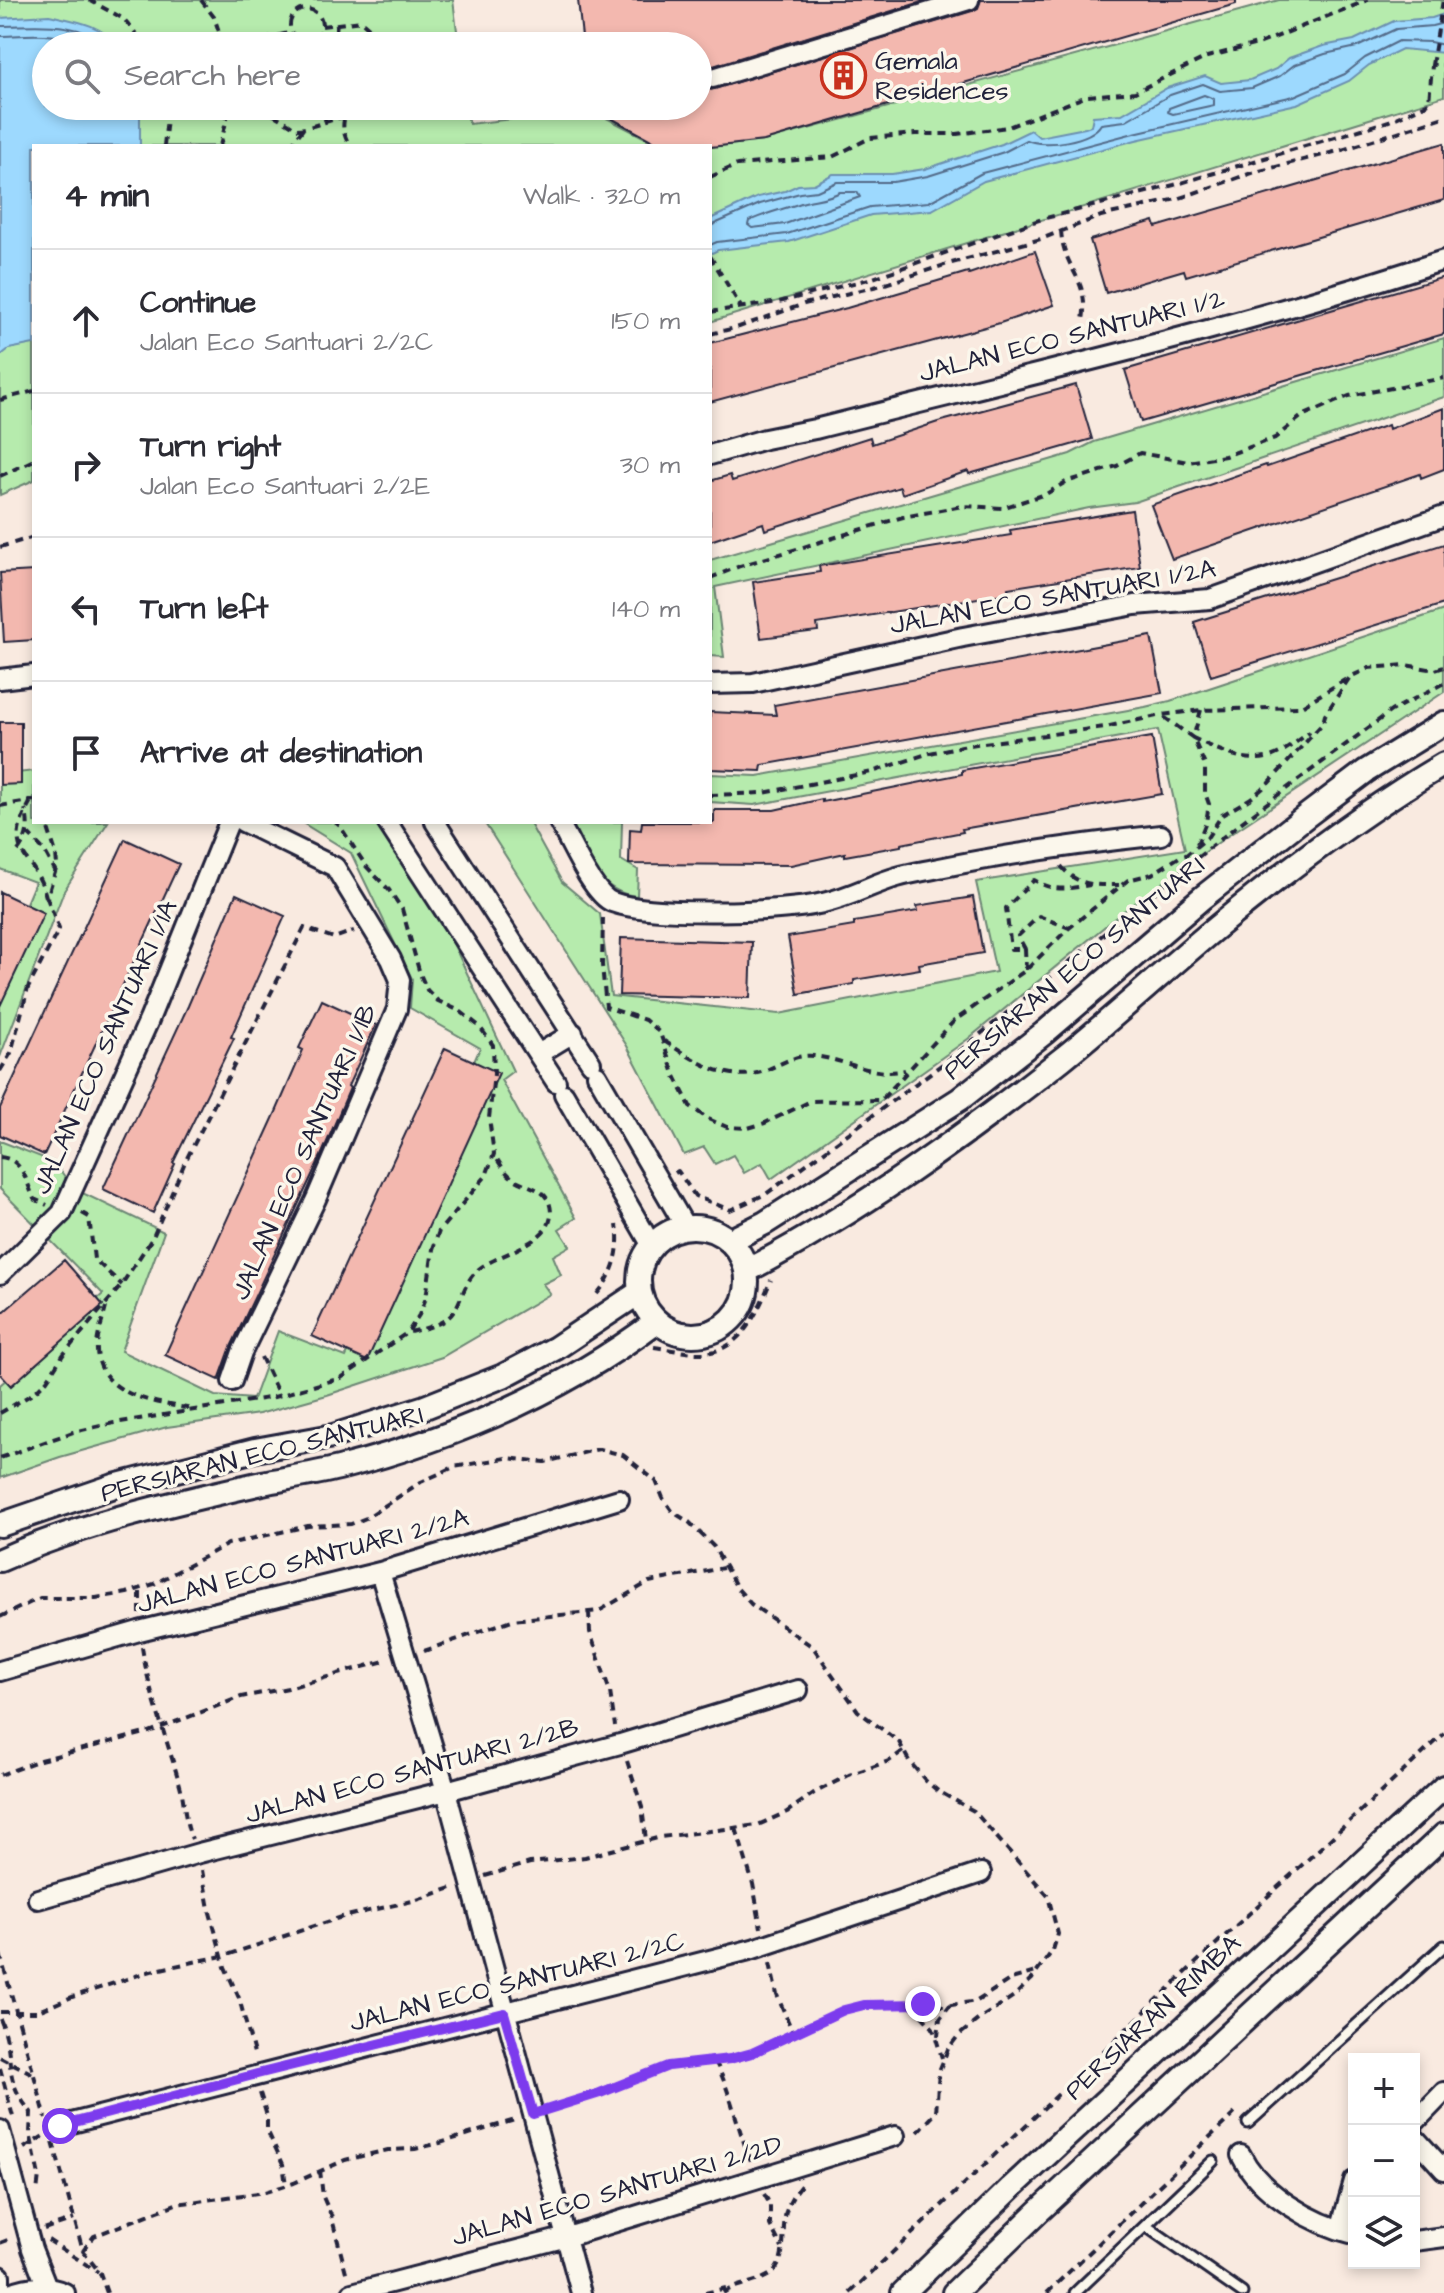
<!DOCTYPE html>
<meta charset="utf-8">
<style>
:root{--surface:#fff;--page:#f2f2f3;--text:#2b2b33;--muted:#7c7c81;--line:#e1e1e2}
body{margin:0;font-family:"Architects Daughter",sans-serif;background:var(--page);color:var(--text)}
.controls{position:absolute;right:24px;bottom:24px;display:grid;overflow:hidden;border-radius:0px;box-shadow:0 4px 12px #0003}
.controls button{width:72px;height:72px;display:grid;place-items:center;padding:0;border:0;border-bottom:2px solid var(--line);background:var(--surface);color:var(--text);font:40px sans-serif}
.stop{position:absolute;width:24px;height:24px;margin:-18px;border:6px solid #7c3aed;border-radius:50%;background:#fff}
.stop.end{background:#7c3aed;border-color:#fff;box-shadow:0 2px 8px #0008}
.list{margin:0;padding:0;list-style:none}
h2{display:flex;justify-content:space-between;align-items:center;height:104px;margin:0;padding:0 32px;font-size:34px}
h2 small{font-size:26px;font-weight:400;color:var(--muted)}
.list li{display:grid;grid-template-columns:52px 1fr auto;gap:24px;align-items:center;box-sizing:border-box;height:144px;padding:0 32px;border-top:2px solid var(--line)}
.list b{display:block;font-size:30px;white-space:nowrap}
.list p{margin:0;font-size:26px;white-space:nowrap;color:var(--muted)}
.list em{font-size:26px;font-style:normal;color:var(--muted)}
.icon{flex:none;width:44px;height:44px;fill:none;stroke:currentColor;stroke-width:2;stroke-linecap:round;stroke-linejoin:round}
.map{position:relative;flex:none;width:1444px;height:2293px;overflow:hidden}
.search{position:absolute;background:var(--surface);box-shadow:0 4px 12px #0003;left:32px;top:32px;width:680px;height:88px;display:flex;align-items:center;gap:20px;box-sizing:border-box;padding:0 28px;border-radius:44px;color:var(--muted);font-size:30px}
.panel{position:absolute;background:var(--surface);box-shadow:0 4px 12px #0003;left:32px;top:144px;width:680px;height:680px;border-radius:0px}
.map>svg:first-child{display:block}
.green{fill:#b6ebad;stroke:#6c8674;stroke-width:2}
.water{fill:#9dd9fe;stroke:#6c90b0;stroke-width:2}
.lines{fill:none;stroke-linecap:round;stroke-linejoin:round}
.shore{stroke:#536b89;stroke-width:2}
.building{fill:#f3b8af;stroke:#22223b;stroke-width:2}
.service-casing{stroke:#22223b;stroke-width:15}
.minor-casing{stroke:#22223b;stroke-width:24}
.tertiary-casing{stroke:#22223b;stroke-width:28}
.path{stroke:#22223b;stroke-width:4;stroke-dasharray:8 6;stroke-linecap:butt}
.service{stroke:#fbf7ec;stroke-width:9}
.minor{stroke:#fbf7ec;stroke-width:18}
.tertiary{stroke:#fbf7ec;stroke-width:22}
.route{stroke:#7c3aed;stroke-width:10}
.labels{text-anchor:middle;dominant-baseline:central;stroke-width:7;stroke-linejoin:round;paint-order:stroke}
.poi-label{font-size:26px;fill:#22223b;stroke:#fbf7ec;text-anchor:start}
.street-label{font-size:26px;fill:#22223b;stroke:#fbf7ec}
</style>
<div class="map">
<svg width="1444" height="2293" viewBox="0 0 1444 2293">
<rect width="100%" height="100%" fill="#f9eae0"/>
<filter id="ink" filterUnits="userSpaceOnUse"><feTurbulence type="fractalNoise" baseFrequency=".0125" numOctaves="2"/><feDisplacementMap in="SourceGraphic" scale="16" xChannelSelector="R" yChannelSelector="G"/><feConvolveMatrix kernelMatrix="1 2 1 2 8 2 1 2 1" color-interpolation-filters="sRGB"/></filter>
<g filter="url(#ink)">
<path class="green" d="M0 0H453L459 46H46V106H466L469 124 591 110 661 146H34V480L0 495Z
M1279 0H1444V96L710 322V147L764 141Z
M1444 338V397L1135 502 1089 508 715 587 724 657 710 656V560L1070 454 1094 442Z
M1444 610V692L1226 837 1121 913 968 1039 771 1179 762 1163 744 1173 733 1155 715 1164 704 1147 684 1155 627 1046 484 822H529L562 882 600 914 611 996 779 1014 996 972 976 882 1185 849 1158 730 754 805 710 802V774L757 776 1145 707 1170 701Z
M34 771V822H108L64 891 0 1057V965L35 882 0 869V775Z
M301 822H396L513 1071 501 1080 576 1218 559 1229 570 1246 553 1256 561 1275 543 1284 550 1294 442 1357 327 1395 259 1414 167 1427 60 1457 0 1478V1385L103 1294 0 1189V1141L54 1162 74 1189 164 1232 121 1351 215 1396 253 1399 278 1331 346 1357 480 1048 410 1008 412 979 351 853Z
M570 822H622L621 860 638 870 637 896C598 893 584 854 570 822Z"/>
<path class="water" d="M1444 14V53L1402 49 1369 65 1349 81 1297 104 1136 140 984 181 932 210 871 215 789 242 718 250 710 254V219L758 197 785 191 798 185 814 184 833 174H892L925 169 1002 144 1031 130 1039 137 1085 128 1091 126 1093 116 1122 114 1167 88 1205 76 1221 83 1250 80 1276 69 1289 58 1323 46 1354 40 1394 21 1432 18Z
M49 15C71 20 104 24 116 46H46V106H140V146H34V344L9 349 0 356V18Z"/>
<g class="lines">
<path class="shore" d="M0 26C37 26 76 19 107 46
M0 36C32 35 59 31 88 46
M1204 95 1214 99V105L1173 114 1168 112 1169 108Z
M840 192H857L860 197 785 224 752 228 748 225 749 221C766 213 784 209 801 203 815 199 827 199 840 192Z
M710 226 760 204 800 193 817 191 837 182H893L928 176 1004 152 1027 140C1044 148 1091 141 1101 124L1125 121 1170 95 1203 84 1220 91 1252 88 1280 76 1294 65 1325 54 1357 47 1396 29 1432 26 1444 23
M710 245 717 242 787 234 870 207 929 202 982 173 1134 133 1294 96 1345 74 1365 58 1399 41 1430 42 1444 45"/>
</g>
<path class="building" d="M578 0H928L710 67 704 70 701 81 711 90 972 11 978 8 981 0H1236V4L764 141 710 147 662 146 589 106H698V46H583Z
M1444 143V200L1186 276 1184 270 1106 293 1090 240 1154 221 1156 227Z
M1035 251 1054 305 1000 323 710 402V343L847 308 968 272 969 274Z
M1444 277V334L1141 422 1125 370Z
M1076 385 1092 439 969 474 968 471 902 494 900 487 765 530 763 523 710 541V481L730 475 732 481 870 437 872 444 938 422Z
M1444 408V469L1421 478 1420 474 1172 559 1151 505 1266 465 1267 467 1388 425 1389 429Z
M1132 510 1140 567 1008 588 1009 593 817 624 818 631 761 638 753 582 820 572 819 566 1011 535 1010 530Z
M1444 544V604L1211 676 1194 622Z
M34 571V640L4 642 0 573Z
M1151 636 1162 693 762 765 761 771 710 769V712L776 715 774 705Z
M0 722H21V784L0 785Z
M1152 737 1162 794 962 829 963 832 901 844V846L845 856V853L791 865 629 864 630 829 641 830 642 822H714V810H774L822 799V802L962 774V770Z
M125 839 179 864 44 1155 0 1135V1108Z
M0 892 44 913 0 1006Z
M236 894 285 916 231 1037 234 1038 173 1163 175 1164 153 1213 103 1189 188 1006Z
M973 897 983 953 919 964 920 969 854 980V984L798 994 788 937 854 926V922L918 911 917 906Z
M621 938 752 942 750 998 619 995Z
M322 1000 376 1025 348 1086 350 1088 321 1156 231 1347 219 1380 165 1355 276 1112 303 1050 299 1048Z
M445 1048 499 1073 367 1361 312 1336Z
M64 1260 103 1305 11 1386 0 1374V1315Z"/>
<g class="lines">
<defs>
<path id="service" d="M1248 2123 1444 1946
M1146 2226 1242 2293
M1075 2293 1213 2161"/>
<path id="minor" d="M713 78 969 0
M710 455 765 439 815 429C1025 376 1238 328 1444 260
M0 679 34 675
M710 684 753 683 963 637 1135 605 1210 599 1444 516
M387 822 556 1082
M435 822 591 1063
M559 822C569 840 593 895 612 902 650 916 783 913 823 903 851 897 872 884 897 877 911 873 925 871 939 868 1013 853 1086 843 1161 835
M540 1053 573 1033
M597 1075 686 1228
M564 1094 652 1246
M0 1274 62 1213 149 1020 229 822
M232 1381 242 1352 316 1199 397 1009 400 980 391 959 335 867 243 822
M380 1572 446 1791 581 2293
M0 1671 139 1631 380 1572 619 1499
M38 1899 199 1853 446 1791 620 1744 798 1690
M1414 2123 1444 2092
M60 2126 753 1949 981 1873
M0 2130 32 2249 47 2287
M1414 2137 1444 2170
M1241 2155C1260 2194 1313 2224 1354 2234
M1340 2230 1354 2181
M1414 2241 1444 2237
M0 2276V2293
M11 2293C30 2285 46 2285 65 2293
M352 2293 567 2237 895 2136"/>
<path id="tertiary" d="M639 1281a54 54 0 1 1 108 0a54 54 0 1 1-108 0Z
M729 1241 765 1223 960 1099 1044 1033 1203 897 1305 817 1366 771 1444 723
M746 1271C858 1213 963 1137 1062 1059 1117 1015 1169 966 1223 922 1294 864 1366 810 1444 764
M0 1525 114 1486 255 1450 333 1436 425 1407 503 1376 556 1348 640 1292
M0 1560C83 1523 173 1503 262 1483 288 1478 314 1474 339 1468 453 1439 563 1392 657 1321
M903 2293 1011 2188 1444 1787
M954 2293 1038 2212 1444 1835"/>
</defs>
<use href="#service" class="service-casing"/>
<use href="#minor" class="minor-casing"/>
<use href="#tertiary" class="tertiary-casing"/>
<path class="path" d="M89 0 124 19 146 46
M201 0 214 17 224 46
M290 25a16 16 0 1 1 32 0a16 16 0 1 1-32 0Z
M322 26 361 21 370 29 378 46
M238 46 292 32
M334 46 337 23
M1432 65 1443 0
M262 106C274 117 286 120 296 129 313 128 327 120 344 117
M348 106C342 122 341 131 350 146
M325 121 327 106
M164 146 167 118 165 106
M220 146 230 106
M290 146 303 129
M710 177 737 165 832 157 870 138 915 134H957L1008 127 1087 96 1135 92 1207 57 1261 43 1368 0
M1061 230C1063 270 1090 278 1083 320
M710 256 741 307
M710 312 779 302 873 278 1042 219 1174 185 1389 121 1429 103 1432 65H1444
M710 334 739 327 804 304 882 285 948 264 1041 239 1101 216 1177 199 1252 173 1342 150 1444 117
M0 400 34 391
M0 476 34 460
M0 547 34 537
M710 578 740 566 903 517 962 506 1002 508 1021 502 1046 494 1066 482 1117 466 1140 453 1188 462 1225 456 1275 438 1302 416 1349 396 1444 378
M1201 710 1193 738C1214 748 1242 763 1266 758 1282 755 1297 741 1310 732
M1164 717 1193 738 1205 765V793L1209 804 1206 822 1197 844
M710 795 763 793 872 772 930 753 962 746 1105 727 1162 715 1201 710 1300 707 1348 678
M31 801C0 856 35 852 46 897
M0 806 34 800
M27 833 44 850 56 872
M18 851C28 838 30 824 25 809
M1061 866C1078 887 1096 885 1121 885
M603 918 602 965 606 1007 645 1020 660 1033 674 1074 690 1106 708 1119 727 1127 748 1128 765 1123 811 1101 881 1100 954 1021 1026 970 1068 929 1128 880 1152 874 1181 856 1186 855 1207 838 1222 815 1251 798 1267 785 1323 723 1325 715 1350 677 1369 668 1405 665 1435 670 1444 667
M1025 949 1018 936 1039 916 1069 928
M1026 970 1025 949H1011L1006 908 1034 880C1054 892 1068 889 1090 885
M664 1041C693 1059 725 1083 761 1072 779 1066 793 1054 814 1056 843 1059 875 1078 905 1070
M0 1071 11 1053 28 988 59 929 47 898 57 866 56 853 46 822
M0 1157C23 1159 26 1181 34 1199L47 1205
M675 1173 678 1171 695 1196 730 1210 766 1194 956 1054 1239 824 1391 711 1444 683
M82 1213 89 1217 94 1259 122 1285
M597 1294C614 1274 621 1251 617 1225
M106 1307C103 1321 96 1337 97 1351 101 1397 157 1403 193 1409
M410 1332C422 1329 442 1325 451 1315 463 1301 463 1281 480 1268 499 1254 551 1242 551 1214 551 1185 524 1189 509 1175 503 1169 498 1161 494 1154
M654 1347C669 1349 685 1353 699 1353 741 1354 758 1311 771 1280
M261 1357 279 1395
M0 1413 34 1393 47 1380 63 1355 120 1287 153 1237 185 1162 304 928 334 938 354 931
M0 1458 73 1432 114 1423 274 1397 341 1378 408 1332 419 1315 426 1298 433 1249 439 1231 486 1176 494 1154 489 1118 494 1074 493 1045 479 1026 460 1011 438 1001 427 990 420 974 402 909 389 890 366 866 340 826 335 822
M589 1612 590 1632 610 1692 615 1726
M140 1614V1589
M0 1617 40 1598H96L127 1593 154 1584 228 1544 308 1526 351 1524 366 1518 421 1482 454 1467 506 1458 545 1462 599 1449 623 1455 656 1481 663 1498 673 1512 689 1522 714 1547 737 1588 751 1604 813 1647 858 1711 899 1742 909 1761 926 1781 938 1791 974 1811 1048 1896 1058 1934 1053 1950 1032 1979 1014 1996 979 2019 958 2036 948 2049 939 2071 936 2113 914 2136
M142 1647C149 1694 167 1739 180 1785 185 1803 184 1821 192 1839
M424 1651 512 1620 599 1611 649 1582 723 1568
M627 1761 642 1807 646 1840
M0 1775 40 1760 149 1732 241 1697 288 1688 388 1660
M736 1828 753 1884 761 1928
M202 1870 209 1909 225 1967 239 1998 255 2057
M485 1876 530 1863 585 1857 661 1837 758 1825 787 1812 814 1793 849 1775 889 1761 903 1751
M0 1954 46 2118
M770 1963 777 1995 793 2033
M912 2005 933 2028 942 2058
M0 2012H36L72 1997 151 1971 227 1955 342 1917 417 1900 454 1887
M0 2019C17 2056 0 2077 31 2112L30 2133 39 2176 37 2192
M938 2036 940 2018 950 2005
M0 2057 33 2074
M715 2061C732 2094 737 2129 752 2163
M0 2068 13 2117
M260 2093 267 2116V2130L283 2164 286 2185
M549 2109 600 2093 668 2066 730 2059 752 2053 844 2010 864 2005 895 2003 945 2006 977 2001 1011 1979 1036 1972
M53 2142 83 2251 100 2273 107 2293
M24 2148 47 2134
M320 2170 323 2197 331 2215 347 2276
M764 2194 770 2204V2225L782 2248
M44 2229 74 2219
M48 2240 98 2272
M0 2243 13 2238
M83 2251 94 2236 176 2204 265 2192 294 2183 345 2160 388 2150 415 2149 440 2143 518 2119
M705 2293 726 2288
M723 2293C738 2283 756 2284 771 2274 788 2261 781 2231 786 2212 789 2201 795 2193 802 2184
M850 2293 1201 1958 1444 1734
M1047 2293 1236 2112"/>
<use href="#service" class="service"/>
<use href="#minor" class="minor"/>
<use href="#tertiary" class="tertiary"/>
</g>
</g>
<g class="lines" filter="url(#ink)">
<path class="route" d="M60 2126 257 2074 504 2013 533 2114 600 2093 668 2066 730 2059 752 2053 844 2010 864 2005 923 2004"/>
</g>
<defs>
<symbol id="building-ring" viewBox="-11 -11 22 22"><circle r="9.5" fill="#fbf7ec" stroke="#c8321e" stroke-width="1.5"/><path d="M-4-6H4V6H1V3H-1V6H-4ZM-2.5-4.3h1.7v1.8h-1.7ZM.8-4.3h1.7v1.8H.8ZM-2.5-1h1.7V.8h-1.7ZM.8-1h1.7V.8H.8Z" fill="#c8321e"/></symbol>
</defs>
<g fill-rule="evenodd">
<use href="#building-ring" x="818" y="50" width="51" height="51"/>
</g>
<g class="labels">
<g class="poi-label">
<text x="875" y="61">Gemala<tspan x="875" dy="30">Residences</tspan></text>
</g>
<g class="street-label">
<text transform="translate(1072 336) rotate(-14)">JALAN ECO SANTUARI 1/2</text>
<text transform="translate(1053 597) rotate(-10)">JALAN ECO SANTUARI 1/2A</text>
<text transform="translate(1074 968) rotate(-40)">PERSIARAN ECO SANTUARI</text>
<text transform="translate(105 1047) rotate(-66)">JALAN ECO SANTUARI 1/1A</text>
<text transform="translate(304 1152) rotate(-66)">JALAN ECO SANTUARI 1/1B</text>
<text transform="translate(262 1454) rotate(-14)">PERSIARAN ECO SANTUARI</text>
<text transform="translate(303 1561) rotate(-15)">JALAN ECO SANTUARI 2/2A</text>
<text transform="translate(412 1771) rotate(-15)">JALAN ECO SANTUARI 2/2B</text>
<text transform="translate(517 1982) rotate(-14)">JALAN ECO SANTUARI 2/2C</text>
<text transform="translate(1153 2017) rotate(-43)">PERSIARAN RIMBA</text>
<text transform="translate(617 2191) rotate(-16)">JALAN ECO SANTUARI 2/2D</text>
</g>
</g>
</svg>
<div class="controls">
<button>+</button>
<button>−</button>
<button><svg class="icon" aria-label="layers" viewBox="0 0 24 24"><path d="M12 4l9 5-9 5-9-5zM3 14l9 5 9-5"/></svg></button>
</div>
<div class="stop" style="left:60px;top:2126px"></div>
<div class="stop end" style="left:923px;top:2004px"></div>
<div class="search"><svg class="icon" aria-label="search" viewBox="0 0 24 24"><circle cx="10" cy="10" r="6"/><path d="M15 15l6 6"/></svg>Search here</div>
<section class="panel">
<h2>4 min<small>Walk · 320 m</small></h2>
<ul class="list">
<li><svg class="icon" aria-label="ahead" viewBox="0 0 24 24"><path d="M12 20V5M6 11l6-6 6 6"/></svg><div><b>Continue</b><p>Jalan Eco Santuari 2/2C</p></div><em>150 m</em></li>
<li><svg class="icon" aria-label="right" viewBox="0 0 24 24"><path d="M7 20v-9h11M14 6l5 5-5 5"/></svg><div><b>Turn right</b><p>Jalan Eco Santuari 2/2E</p></div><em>30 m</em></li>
<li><svg class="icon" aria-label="left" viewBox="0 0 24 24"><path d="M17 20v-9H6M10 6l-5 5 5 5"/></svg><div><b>Turn left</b></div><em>140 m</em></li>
<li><svg class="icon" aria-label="arrive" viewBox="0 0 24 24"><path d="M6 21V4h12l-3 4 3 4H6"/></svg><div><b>Arrive at destination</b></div></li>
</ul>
</section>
</div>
